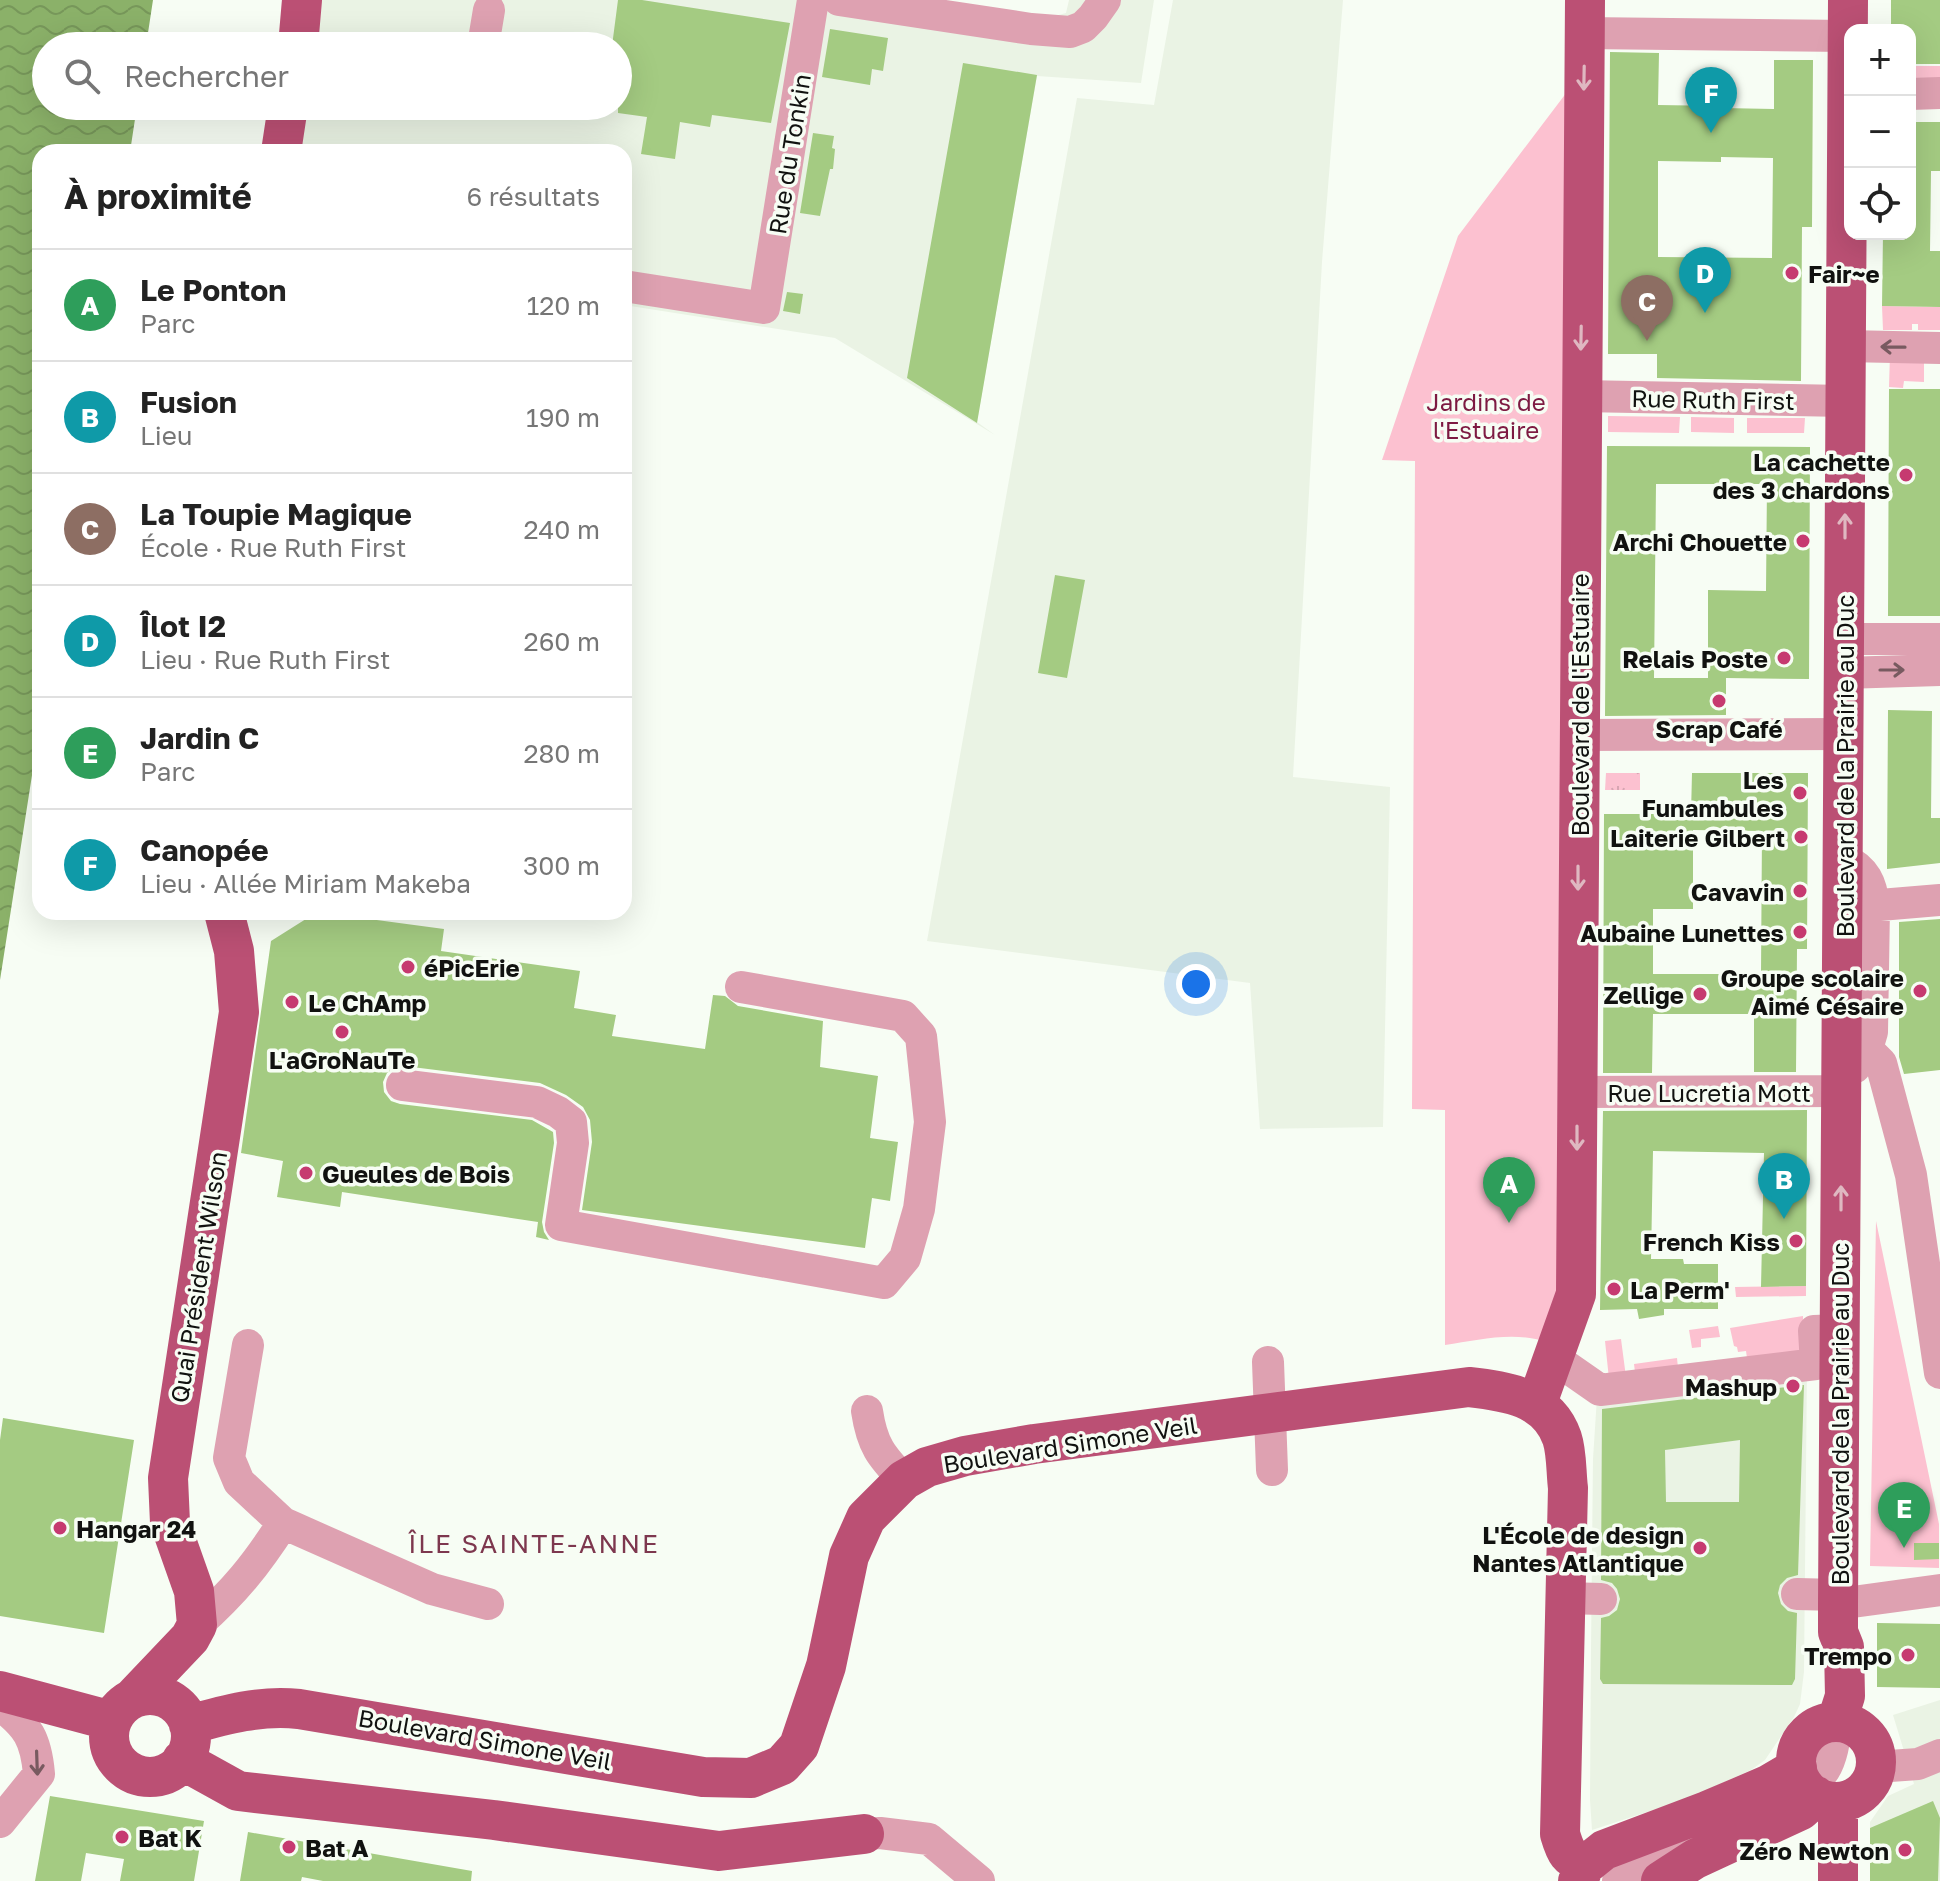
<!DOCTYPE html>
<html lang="fr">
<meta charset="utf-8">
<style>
:root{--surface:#fff;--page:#f2f2f2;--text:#222;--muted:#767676;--line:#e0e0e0;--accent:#c63a70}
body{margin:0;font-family:"Golos Text",sans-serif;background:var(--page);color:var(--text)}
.controls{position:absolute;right:24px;top:24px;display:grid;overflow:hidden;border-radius:16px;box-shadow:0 8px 32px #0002}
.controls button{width:72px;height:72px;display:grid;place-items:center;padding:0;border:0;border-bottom:2px solid var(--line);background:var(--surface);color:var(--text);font:40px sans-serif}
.you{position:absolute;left:1196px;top:984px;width:28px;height:28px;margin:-20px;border:6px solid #fff;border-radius:50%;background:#1a73e8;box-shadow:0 0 0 12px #1a73e833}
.badge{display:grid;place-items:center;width:52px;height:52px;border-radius:50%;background:var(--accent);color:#fff;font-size:26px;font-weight:700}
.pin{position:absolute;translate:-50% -66px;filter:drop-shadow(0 2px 4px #0008)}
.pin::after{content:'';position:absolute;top:42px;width:28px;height:24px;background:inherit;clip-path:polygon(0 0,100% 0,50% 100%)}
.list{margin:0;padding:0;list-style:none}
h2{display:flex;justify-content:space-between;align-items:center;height:104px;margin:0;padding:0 32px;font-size:34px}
h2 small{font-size:26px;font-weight:400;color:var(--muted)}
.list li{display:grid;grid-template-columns:52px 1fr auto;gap:24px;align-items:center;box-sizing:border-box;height:112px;padding:0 32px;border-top:2px solid var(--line)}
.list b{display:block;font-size:30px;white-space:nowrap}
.list p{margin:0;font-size:26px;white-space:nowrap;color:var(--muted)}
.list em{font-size:26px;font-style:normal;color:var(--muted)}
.icon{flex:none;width:44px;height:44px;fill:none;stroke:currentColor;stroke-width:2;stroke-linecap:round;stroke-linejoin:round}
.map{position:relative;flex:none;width:1940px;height:1881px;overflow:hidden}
.search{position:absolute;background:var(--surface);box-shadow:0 8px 32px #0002;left:32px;top:32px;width:600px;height:88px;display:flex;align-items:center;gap:20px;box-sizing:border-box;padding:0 28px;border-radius:44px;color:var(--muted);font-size:30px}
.panel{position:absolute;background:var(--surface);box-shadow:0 8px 32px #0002;left:32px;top:144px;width:600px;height:776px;border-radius:24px}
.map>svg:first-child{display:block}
.built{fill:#eaf3e4}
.grass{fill:url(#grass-tufts)}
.green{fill:#fcc1d0}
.water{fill:url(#water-waves)}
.building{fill:#a4cb82;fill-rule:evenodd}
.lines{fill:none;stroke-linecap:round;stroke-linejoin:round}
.minor{stroke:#dea1b1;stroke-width:32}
.major{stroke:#bb5074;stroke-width:40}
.oneway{stroke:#dfb8c1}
.oneway2{stroke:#785a60}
.poi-dot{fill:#c63a70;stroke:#f7fdf4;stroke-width:3}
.labels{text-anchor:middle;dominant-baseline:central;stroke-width:7;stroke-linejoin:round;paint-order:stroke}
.street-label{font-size:24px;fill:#111210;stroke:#f7fdf4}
.poi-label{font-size:24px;font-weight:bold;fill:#111210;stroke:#f7fdf4;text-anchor:end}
.park-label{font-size:24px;fill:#7d1a42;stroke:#f7fdf4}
.neighbourhood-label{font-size:26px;letter-spacing:2px;fill:#7d374e;stroke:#f7fdf4}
</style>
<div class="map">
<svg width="1940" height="1881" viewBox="0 0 1940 1881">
<defs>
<pattern id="grass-tufts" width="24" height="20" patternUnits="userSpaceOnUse" patternTransform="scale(2)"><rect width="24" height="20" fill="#fcc1d0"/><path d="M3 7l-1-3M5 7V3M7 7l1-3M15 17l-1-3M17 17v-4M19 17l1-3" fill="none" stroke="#d7a5b2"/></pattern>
<pattern id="water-waves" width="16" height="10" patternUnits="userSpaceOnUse" patternTransform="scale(2)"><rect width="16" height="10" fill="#8bb169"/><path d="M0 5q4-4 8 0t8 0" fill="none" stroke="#77975a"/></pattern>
</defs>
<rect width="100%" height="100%" fill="#f7fdf4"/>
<path class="built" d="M320 0H929L1044 19 1066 13 1069 0H1154L1141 83 1037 76 977 422 995 435 835 338 624 305V152H297L304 106H618V46H313Z
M1173 0H1343L1322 262 1293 777 1390 787 1383 1127 1260 1129 1250 983 927 941 1077 98 1154 105Z
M1807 1368 1804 1672 1800 1704 1794 1717 1765 1760 1751 1770 1687 1799 1592 1830 1590 1800 1591 1649 1593 1459 1597 1397Z
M1940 1700V1881H1870V1822L1888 1796 1914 1784 1893 1715Z"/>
<path class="grass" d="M1606 773H1640V790H1605Z"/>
<path class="green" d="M1910 66H1940V84L1910 88Z
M1573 84 1569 1263 1547 1342C1513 1331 1479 1340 1445 1345V1110L1412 1109 1415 461 1382 460 1458 236Z
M1882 306 1940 307V330H1918V324H1912V330H1883Z
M1890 354 1924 355V382L1904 381 1903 388 1889 387Z
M1608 416 1680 417 1679 433 1608 432Z
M1691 417 1734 418V433L1691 432Z
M1747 418H1805L1804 433H1747Z
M1876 1221 1939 1524V1568L1870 1566Z
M1806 1286V1296L1736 1297 1735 1287Z
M1803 1316 1804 1355 1747 1358 1746 1351 1738 1352 1737 1347 1734 1346 1730 1328Z
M1718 1326 1720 1337 1701 1339V1347L1692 1348 1689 1330Z
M1621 1339 1626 1377 1609 1379 1605 1341Z
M1677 1358 1679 1378 1635 1372 1634 1364Z"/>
<path class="water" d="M0 0H153L146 46H46V106H137L130 152H40V724L0 980Z"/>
<path class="building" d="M618 0H642L790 23 771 123 712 115 710 127 680 122 675 159 641 154 647 117 618 113V46H612Z
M1891 0H1940V64H1910V30H1891Z
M830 29 888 38 883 71 872 69 870 85 822 77Z
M1610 52 1659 53 1658 105 1722 106V108L1774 109V60H1813L1812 227H1802L1801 381 1657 378V354H1608ZM1721 157 1773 158 1772 258 1658 257V161L1721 162Z
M963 63 1037 75 977 423 907 378Z
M1910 122H1940V171H1931L1930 251H1940V307L1882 306 1883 234H1910Z
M813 133 834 136 832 148 835 149 833 169H830L820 216 800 213Z
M787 292 803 294 800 314 783 311Z
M1889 389H1940V616H1888Z
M1607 446 1810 447 1809 679 1726 678V715L1605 716ZM1656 484H1767L1766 591 1708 590V678H1654Z
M1055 575 1085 580 1067 678 1038 673Z
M1888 710 1932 711 1931 818H1940V863L1887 869Z
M1692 773H1808L1807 949H1797L1796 1072H1754V1014H1653L1652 1073H1603L1604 814H1691ZM1693 830 1762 831 1761 974H1653V909H1693Z
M317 912 444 929 441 951 580 971 574 1008 616 1015 612 1036 705 1049 713 995 725 996 738 1006 823 1021 820 1067 878 1076 870 1138 898 1142 890 1201 872 1198 865 1248 582 1210 592 1142 590 1120 583 1107 566 1095 540 1083 404 1066 394 1068 387 1073 383 1082 384 1092 391 1101 400 1104 532 1120 553 1132 554 1143 542 1222 544 1232 549 1240 536 1237 538 1222 342 1192 340 1207 277 1197 283 1161 241 1153 271 941Z
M1940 919V1070L1904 1074 1899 1057V922Z
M1807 1110 1806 1286 1761 1287 1764 1153 1653 1151 1651 1259H1683L1684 1264H1718V1309H1664V1315L1639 1319 1637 1309 1600 1310 1603 1111Z
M1804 1385 1798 1575 1787 1578 1780 1585 1778 1593 1781 1604 1788 1611 1797 1613 1795 1679 1792 1685 1603 1684 1600 1679 1601 1618 1609 1616 1617 1610 1620 1599 1617 1589 1612 1583 1601 1580 1602 1409ZM1740 1440 1739 1502H1666L1665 1450Z
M3 1418 134 1440 104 1633 0 1616V1440Z
M1914 1543H1939V1559L1914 1560Z
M1877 1623 1940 1624V1688L1877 1687Z
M50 1796 204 1821 194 1881H120L124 1859 86 1853 81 1881H35Z
M1933 1801 1940 1818 1938 1881H1870V1828Z
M248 1832 472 1871 471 1881H323L302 1877 301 1881H240Z"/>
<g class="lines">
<path class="minor" d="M839 0 1031 29 1070 32 1083 27 1093 17 1105 0
M1584 33 1847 36
M483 46 489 10
M1910 94 1940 93
M624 286 764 308 813 0
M1846 346 1940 348
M1581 396 1846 401
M1845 639H1940
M1844 673 1940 670
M1579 735 1844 734
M1843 859C1865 868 1872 884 1874 907L1872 1032 1867 1049 1855 1067
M1856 907 1940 900
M1867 1049 1881 1063 1911 1175 1940 1373
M402 1085 537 1102 558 1112 571 1122 573 1143 561 1225 884 1283 905 1258 919 1209 930 1122 921 1036 903 1016 741 987
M1577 1092 1842 1091
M248 1345 229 1458 239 1482 283 1523 432 1589 488 1604
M1554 1358 1600 1390 1816 1364 1814 1331 1840 1330
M1268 1362 1272 1470
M867 1411C872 1445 881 1456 904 1480
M1797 1594 1838 1595
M1565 1598 1601 1599
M1838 1604 1940 1590
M197 1625C235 1591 256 1565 283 1523
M0 1705C28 1726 36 1739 39 1774L0 1822
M1876 1767 1918 1764 1940 1755
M1785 1798C1827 1780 1831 1766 1837 1721
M864 1834 880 1833 929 1839 979 1881
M1618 1881 1640 1862 1727 1823"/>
<path class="major" d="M298 46 302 0
M281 152 288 106
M1537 1403 1576 1294 1585 0
M0 1691 112 1721
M109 1736a41 41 0 1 1 82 0a41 41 0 1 1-82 0Z
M132 1699 190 1638 197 1625 194 1591 170 1523 168 1478 239 1012 234 951 224 912
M1837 1721 1845 1696 1844 1647 1838 1632V1604L1848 0
M1796 1762a40 40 0 1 1 80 0a40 40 0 1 1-80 0Z
M189 1725C227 1714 260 1705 299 1709L703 1777 751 1778 782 1765 799 1746 826 1666 849 1556 866 1518 904 1480 927 1467 965 1456 1034 1444 1469 1387C1506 1391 1548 1397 1562 1438 1567 1453 1566 1473 1568 1488L1560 1834C1565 1851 1568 1860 1587 1863
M182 1760 238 1791 494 1820 719 1851 864 1834
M1578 1881 1584 1866 1604 1850 1707 1811 1768 1785 1797 1768
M1661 1881 1695 1859 1801 1810 1816 1796
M1838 1881V1802"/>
</g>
<defs><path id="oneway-shaft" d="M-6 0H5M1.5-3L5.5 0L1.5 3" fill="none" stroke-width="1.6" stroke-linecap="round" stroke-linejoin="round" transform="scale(2)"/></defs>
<g class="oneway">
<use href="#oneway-shaft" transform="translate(1584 78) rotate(91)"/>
<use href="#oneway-shaft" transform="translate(1581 338) rotate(91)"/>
<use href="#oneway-shaft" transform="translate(1845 526) rotate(-90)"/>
<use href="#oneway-shaft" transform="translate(1578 878) rotate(90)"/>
<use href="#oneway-shaft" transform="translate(1577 1138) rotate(90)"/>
<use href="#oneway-shaft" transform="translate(1841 1198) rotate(-90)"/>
</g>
<g class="oneway2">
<use href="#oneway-shaft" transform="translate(1893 347) rotate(-179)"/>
<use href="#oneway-shaft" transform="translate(1892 670)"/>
<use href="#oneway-shaft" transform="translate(37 1763) rotate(88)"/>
</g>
<g class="poi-dot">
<circle cx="1792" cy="273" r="8"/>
<circle cx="1906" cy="475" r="8"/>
<circle cx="1803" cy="541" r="8"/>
<circle cx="1784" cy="658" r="8"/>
<circle cx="1719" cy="701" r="8"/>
<circle cx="1800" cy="793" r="8"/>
<circle cx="1801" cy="837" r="8"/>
<circle cx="1800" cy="891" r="8"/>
<circle cx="1800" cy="932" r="8"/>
<circle cx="408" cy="967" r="8"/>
<circle cx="1920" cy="991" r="8"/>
<circle cx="1700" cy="994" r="8"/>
<circle cx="292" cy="1002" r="8"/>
<circle cx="342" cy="1032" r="8"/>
<circle cx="306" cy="1173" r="8"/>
<circle cx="1796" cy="1241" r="8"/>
<circle cx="1614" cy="1289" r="8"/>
<circle cx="1793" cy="1386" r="8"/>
<circle cx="60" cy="1528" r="8"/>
<circle cx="1700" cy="1548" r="8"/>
<circle cx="1908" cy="1655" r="8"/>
<circle cx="122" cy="1837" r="8"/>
<circle cx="289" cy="1847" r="8"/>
<circle cx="1905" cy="1850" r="8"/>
</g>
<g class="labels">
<g class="street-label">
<text transform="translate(789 154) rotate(-81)">Rue du Tonkin</text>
<text transform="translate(1713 399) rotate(1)">Rue Ruth First</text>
<text transform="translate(1579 705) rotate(-90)">Boulevard de l'Estuaire</text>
<text transform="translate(1844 766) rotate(-90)">Boulevard de la Prairie au Duc</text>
<text x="1709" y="1092">Rue Lucretia Mott</text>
<text transform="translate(198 1277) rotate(-81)">Quai Président Wilson</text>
<text transform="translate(1839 1414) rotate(-90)">Boulevard de la Prairie au Duc</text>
<text transform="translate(1070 1444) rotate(-9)">Boulevard Simone Veil</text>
<text transform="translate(485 1739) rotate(10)">Boulevard Simone Veil</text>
</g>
<g class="poi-label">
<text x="1808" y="273" text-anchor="start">Fair~e</text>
<text x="1890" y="461">La cachette<tspan x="1890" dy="28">des 3 chardons</tspan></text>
<text x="1787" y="541">Archi Chouette</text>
<text x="1768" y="658">Relais Poste</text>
<text x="1719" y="728" text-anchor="middle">Scrap Café</text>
<text x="1784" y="779">Les<tspan x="1784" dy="28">Funambules</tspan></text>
<text x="1785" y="837">Laiterie Gilbert</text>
<text x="1784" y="891">Cavavin</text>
<text x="1784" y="932">Aubaine Lunettes</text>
<text x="424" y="967" text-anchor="start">éPicErie</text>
<text x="1904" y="977">Groupe scolaire<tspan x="1904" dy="28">Aimé Césaire</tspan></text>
<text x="1684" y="994">Zellige</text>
<text x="308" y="1002" text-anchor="start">Le ChAmp</text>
<text x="342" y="1059" text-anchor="middle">L'aGroNauTe</text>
<text x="322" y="1173" text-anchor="start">Gueules de Bois</text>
<text x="1780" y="1241">French Kiss</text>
<text x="1630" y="1289" text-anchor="start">La Perm'</text>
<text x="1777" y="1386">Mashup</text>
<text x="76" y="1528" text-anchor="start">Hangar 24</text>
<text x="1684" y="1534">L'École de design<tspan x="1684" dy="28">Nantes Atlantique</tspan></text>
<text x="1892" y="1655">Trempo</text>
<text x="138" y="1837" text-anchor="start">Bat K</text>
<text x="305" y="1847" text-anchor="start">Bat A</text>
<text x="1889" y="1850">Zéro Newton</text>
</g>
<g class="park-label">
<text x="1486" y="401">Jardins de<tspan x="1486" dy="28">l'Estuaire</tspan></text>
</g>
<g class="neighbourhood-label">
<text x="534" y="1543">ÎLE SAINTE-ANNE</text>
</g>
</g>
</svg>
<div class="controls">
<button>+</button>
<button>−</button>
<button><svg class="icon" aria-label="locate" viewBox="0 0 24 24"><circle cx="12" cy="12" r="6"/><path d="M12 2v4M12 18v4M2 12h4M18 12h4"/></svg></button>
</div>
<div class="you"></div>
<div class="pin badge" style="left:1509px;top:1223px;background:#2e9e5b">A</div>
<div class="pin badge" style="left:1784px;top:1219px;background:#0f9aa8">B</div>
<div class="pin badge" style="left:1647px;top:341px;background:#8d6e63">C</div>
<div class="pin badge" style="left:1705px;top:313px;background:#0f9aa8">D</div>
<div class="pin badge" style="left:1904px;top:1548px;background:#2e9e5b">E</div>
<div class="pin badge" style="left:1711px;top:133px;background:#0f9aa8">F</div>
<div class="search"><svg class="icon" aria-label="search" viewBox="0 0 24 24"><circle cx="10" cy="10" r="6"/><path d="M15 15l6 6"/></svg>Rechercher</div>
<section class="panel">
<h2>À proximité<small>6 résultats</small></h2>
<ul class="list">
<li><span class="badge" style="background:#2e9e5b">A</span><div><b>Le Ponton</b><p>Parc</p></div><em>120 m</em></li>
<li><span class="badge" style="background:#0f9aa8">B</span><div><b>Fusion</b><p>Lieu</p></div><em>190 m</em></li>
<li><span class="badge" style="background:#8d6e63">C</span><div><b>La Toupie Magique</b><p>École · Rue Ruth First</p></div><em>240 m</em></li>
<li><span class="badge" style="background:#0f9aa8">D</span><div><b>Îlot I2</b><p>Lieu · Rue Ruth First</p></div><em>260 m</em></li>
<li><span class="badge" style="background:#2e9e5b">E</span><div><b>Jardin C</b><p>Parc</p></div><em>280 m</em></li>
<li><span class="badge" style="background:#0f9aa8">F</span><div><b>Canopée</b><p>Lieu · Allée Miriam Makeba</p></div><em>300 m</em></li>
</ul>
</section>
</div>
